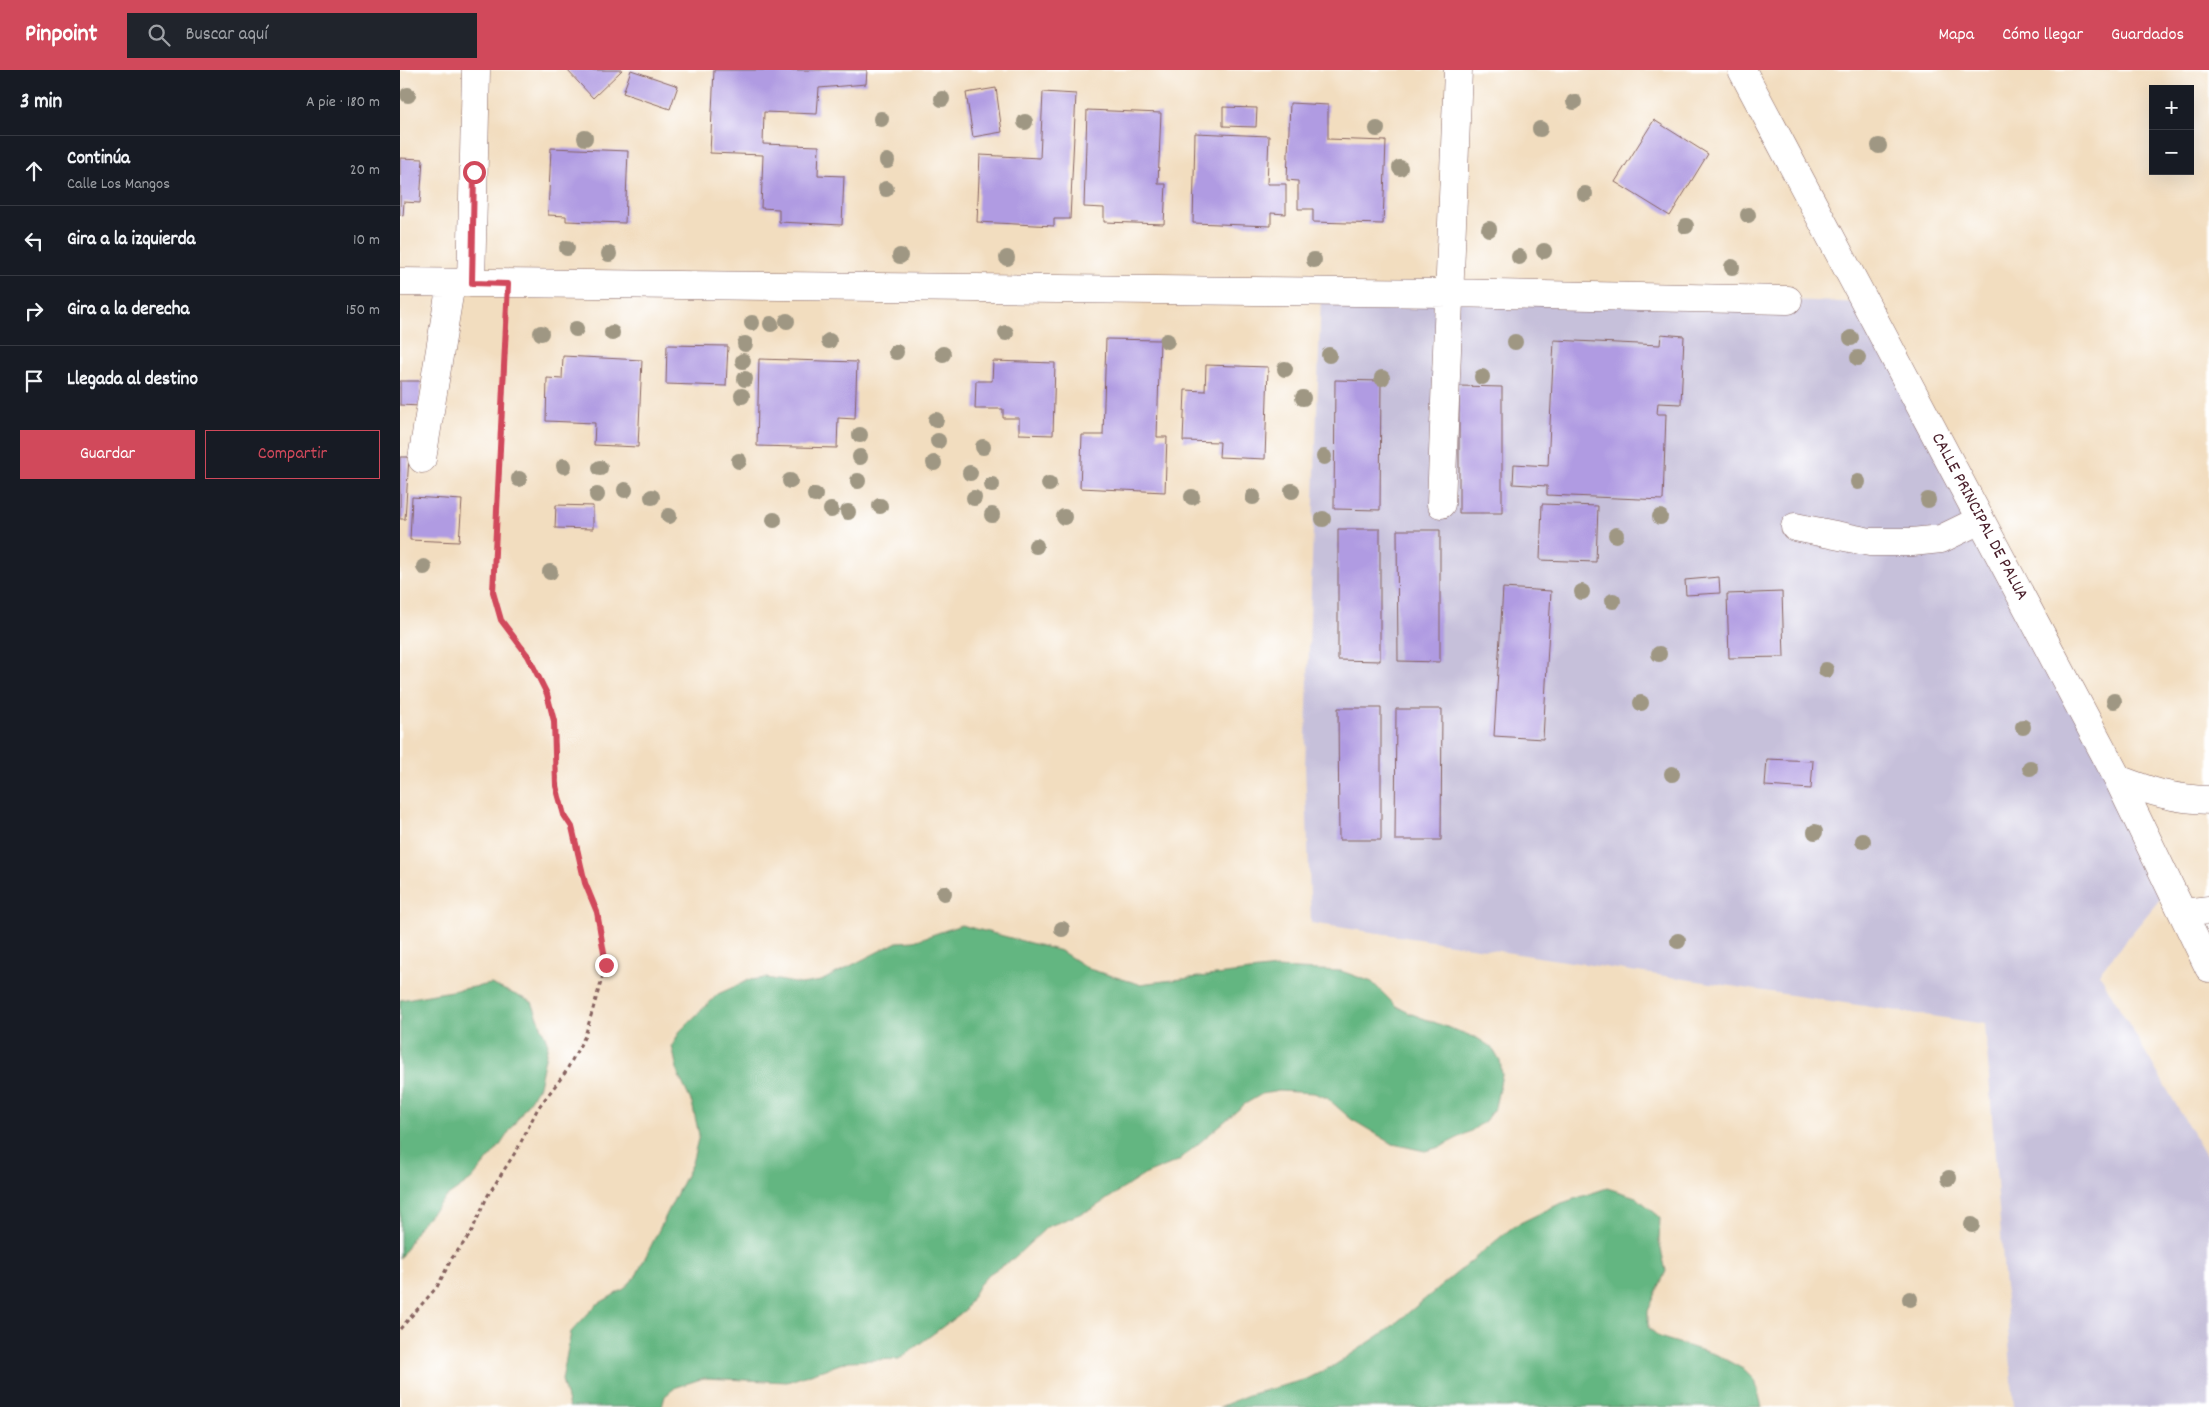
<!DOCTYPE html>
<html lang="es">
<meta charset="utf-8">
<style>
:root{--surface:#171b24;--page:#20242c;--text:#f1f3f6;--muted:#9ea1a6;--line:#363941;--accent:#d1495b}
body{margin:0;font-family:Dekko,sans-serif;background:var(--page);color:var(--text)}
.controls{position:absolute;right:15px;top:15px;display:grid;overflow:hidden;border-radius:0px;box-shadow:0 5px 20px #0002}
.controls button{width:45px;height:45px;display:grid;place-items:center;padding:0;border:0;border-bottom:1px solid var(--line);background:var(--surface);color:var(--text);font:25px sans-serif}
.stop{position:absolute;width:15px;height:15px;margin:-11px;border:4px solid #d1495b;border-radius:50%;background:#fff}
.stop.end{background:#d1495b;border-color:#fff;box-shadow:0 1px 5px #0008}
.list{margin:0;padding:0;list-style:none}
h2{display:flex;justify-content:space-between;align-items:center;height:65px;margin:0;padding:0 20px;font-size:21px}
h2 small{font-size:16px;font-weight:400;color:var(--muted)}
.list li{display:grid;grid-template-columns:32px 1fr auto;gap:15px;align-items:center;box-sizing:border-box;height:70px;padding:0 20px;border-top:1px solid var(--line)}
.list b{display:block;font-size:19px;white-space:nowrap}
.list p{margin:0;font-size:16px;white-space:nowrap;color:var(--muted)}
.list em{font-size:16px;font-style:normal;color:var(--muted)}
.actions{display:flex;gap:10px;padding:15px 20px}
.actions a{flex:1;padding:11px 0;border:1px solid var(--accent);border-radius:0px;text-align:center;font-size:18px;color:var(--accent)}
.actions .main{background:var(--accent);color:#fff}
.icon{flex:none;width:28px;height:28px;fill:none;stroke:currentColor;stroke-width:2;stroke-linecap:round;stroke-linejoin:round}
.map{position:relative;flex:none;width:1809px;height:1337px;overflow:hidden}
header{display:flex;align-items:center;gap:30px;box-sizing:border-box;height:70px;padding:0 25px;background:var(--accent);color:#fff}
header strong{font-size:24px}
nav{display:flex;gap:28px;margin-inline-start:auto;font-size:18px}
.search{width:350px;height:45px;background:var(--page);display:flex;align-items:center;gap:12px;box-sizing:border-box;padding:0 18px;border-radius:0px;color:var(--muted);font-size:19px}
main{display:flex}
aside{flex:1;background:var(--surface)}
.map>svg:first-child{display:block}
.industrial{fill:#c6c0da}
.forest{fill:#64b681;stroke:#576a56}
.building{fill:#b09be2}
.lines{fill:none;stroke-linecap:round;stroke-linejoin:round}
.minor-casing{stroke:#85625f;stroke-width:29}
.path{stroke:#85625f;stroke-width:3;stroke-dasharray:4 4;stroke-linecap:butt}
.minor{stroke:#fff;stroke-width:28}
.tree{fill:#9f9783}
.route{stroke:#d1495b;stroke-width:6}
.labels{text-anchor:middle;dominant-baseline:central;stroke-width:4.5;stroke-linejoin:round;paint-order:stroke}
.street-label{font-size:18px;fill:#4a1f2b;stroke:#fff}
</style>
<header>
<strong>Pinpoint</strong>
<div class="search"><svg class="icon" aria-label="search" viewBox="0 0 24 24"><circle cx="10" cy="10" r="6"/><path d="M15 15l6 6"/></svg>Buscar aquí</div>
<nav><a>Mapa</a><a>Cómo llegar</a><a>Guardados</a></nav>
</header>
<main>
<aside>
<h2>3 min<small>A pie · 180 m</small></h2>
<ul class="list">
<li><svg class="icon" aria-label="ahead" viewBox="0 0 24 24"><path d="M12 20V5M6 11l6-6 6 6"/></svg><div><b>Continúa</b><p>Calle Los Mangos</p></div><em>20 m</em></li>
<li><svg class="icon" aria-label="left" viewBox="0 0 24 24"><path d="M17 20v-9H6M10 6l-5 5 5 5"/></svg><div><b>Gira a la izquierda</b></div><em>10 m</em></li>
<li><svg class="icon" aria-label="right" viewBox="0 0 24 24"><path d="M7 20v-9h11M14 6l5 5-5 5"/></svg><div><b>Gira a la derecha</b></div><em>150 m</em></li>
<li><svg class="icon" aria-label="arrive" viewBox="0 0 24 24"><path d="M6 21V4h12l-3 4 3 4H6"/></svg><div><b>Llegada al destino</b></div></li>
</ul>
<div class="actions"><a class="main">Guardar</a><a>Compartir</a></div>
</aside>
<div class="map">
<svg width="1809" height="1337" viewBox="0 0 1809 1337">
<rect width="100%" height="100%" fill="#fff"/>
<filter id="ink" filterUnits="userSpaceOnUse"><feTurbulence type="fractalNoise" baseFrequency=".02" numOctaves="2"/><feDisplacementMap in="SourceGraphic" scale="10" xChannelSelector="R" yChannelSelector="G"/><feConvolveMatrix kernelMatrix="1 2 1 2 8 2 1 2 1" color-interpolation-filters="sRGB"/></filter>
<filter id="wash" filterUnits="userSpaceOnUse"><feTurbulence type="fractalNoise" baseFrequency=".0096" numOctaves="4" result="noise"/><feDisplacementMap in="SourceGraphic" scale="20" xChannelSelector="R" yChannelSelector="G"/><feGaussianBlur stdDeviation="1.12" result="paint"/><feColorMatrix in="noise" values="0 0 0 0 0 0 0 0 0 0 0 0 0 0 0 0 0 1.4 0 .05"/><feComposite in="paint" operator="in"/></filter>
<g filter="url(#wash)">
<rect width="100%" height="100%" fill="#f2ddbf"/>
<path class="industrial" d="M921 223 1388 230 1466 233 1770 817 1699 903 1809 1091V1337H1614L1585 954 911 853 905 696Z"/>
<path class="forest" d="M561 855 661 881 689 899 739 914 876 898 941 901 972 912 996 936 1009 943 1077 968 1091 977 1100 990 1102 1005 1095 1037 1085 1051 1071 1061 1040 1077 1025 1081 993 1074 951 1049 927 1028 914 1023 879 1021 862 1024 845 1034 778 1091 744 1105 692 1139 647 1157 614 1188 589 1204 579 1215 564 1241 499 1289 449 1291 387 1312 304 1308 276 1317 265 1326 262 1337H169L162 1310 171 1262 196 1235 224 1219 236 1206 292 1093 299 1065 292 1033 278 1004 272 976 280 961 318 924 349 910 367 908 401 914 421 911 497 872 514 871Z
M91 914 132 932 148 974 139 1016 99 1077 71 1110 45 1128 19 1156 0 1188V930Z
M1207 1118 1236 1127 1260 1147 1259 1171 1266 1201 1248 1241V1257L1259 1267 1317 1285 1345 1300 1355 1310 1362 1337H820L848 1325 907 1309 935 1295 986 1261 1114 1156 1159 1134Z"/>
<g id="blocks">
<path class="building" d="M167 0H222L193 28Z
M231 0 278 16 270 39 223 23Z
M314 0H467L466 14 419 18 417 44 364 42 363 74 419 76 418 105 444 106 442 155 379 152V139L361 138 363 85 310 83Z
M596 18 602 62 573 67 566 23Z
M643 22 676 24 670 149H654V156L577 152 580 85 640 88Z
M890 33 928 35V69L986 71 983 154 913 152V139H898V111L887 110Z
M823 37 857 38 856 57 823 56Z
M687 40 761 43 758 114H766L764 154 704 152V138L684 137Z
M1254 50 1308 84 1270 146 1215 112Z
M795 63 869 66 867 114H886V144L871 143V156L793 153Z
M151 78 228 81 225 153 166 151V146L148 145Z
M0 88 23 89 20 133 4 132 3 146 0 145Z
M1261 264 1284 266 1281 334 1258 333 1257 344H1266L1263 430 1147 425V416L1113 414 1114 394 1148 396 1154 270 1260 275Z
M706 269 760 270 757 367H767L765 422 680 418 682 365H703Z
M267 275 328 276 326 316 266 314Z
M163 286 242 290 238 377 194 375 195 353 146 351 147 308 162 309Z
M359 289 457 292 455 349 438 348 437 378 357 376Z
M593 291 655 293 653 365 619 364V348H603V339H575L576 311H592Z
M806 295 868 297 865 389 819 387 820 372 783 371 785 320 805 321Z
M935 310 981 311 980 440 934 439Z
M0 311H21L20 336 0 335Z
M1059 316 1102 317V443H1059Z
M0 387H9L5 449H0Z
M12 427 62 430 59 472 10 470Z
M1142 434 1198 436 1196 492 1140 490Z
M156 435 193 436V459L155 458Z
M938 459H980V591L938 590Z
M997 460H1040V592L998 591Z
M1319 507 1320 523 1286 525 1285 510Z
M1103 518 1151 521 1143 669 1094 666Z
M1382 522 1384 587 1329 588 1327 524Z
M938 638H981V770H939Z
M996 639H1042L1041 770H995Z
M1367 689 1413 691 1411 719 1365 716Z"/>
</g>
</g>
<g filter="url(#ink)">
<use href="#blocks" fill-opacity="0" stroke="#85625f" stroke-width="1"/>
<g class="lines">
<defs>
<path id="minor" d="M1342 0 1718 709 1809 898
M0 212 1048 223 1388 230
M71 213 76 0
M22 389 51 213
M1041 434 1058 0
M1395 457 1470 472H1512L1541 469 1580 450
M1718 709C1752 722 1773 729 1809 730
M1783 843 1809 840"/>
</defs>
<use href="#minor" class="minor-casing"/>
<path class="path" d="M0 1259 37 1217 52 1188 70 1165 88 1125 118 1078 138 1038 165 1003 185 966 206 895 197 842 185 813 172 757 164 745 157 716 154 651 147 624 128 585 101 550 93 522 107 243"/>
<use href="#minor" class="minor"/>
</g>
<g class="tree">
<circle cx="8" cy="25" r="8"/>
<circle cx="542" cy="29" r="8"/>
<circle cx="1174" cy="32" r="8"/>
<circle cx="481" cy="49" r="8"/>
<circle cx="625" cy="52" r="8"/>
<circle cx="977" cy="59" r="8"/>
<circle cx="1140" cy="59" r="8"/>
<circle cx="185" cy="68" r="8"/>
<circle cx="1479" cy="76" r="8"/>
<circle cx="487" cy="91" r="8"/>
<circle cx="1000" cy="98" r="8"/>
<circle cx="486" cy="119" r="8"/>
<circle cx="1185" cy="124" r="8"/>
<circle cx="1348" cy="145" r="8"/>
<circle cx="1286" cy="156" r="8"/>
<circle cx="1089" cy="159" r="8"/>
<circle cx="167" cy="178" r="8"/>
<circle cx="1144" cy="181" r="8"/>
<circle cx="209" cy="184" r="8"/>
<circle cx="500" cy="186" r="8"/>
<circle cx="1119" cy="187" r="8"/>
<circle cx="607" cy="188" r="8"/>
<circle cx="914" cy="190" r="8"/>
<circle cx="1332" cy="197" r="8"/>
<circle cx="387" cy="251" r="8"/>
<circle cx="352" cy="253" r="8"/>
<circle cx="371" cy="254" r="8"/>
<circle cx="176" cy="259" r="8"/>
<circle cx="141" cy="263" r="8"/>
<circle cx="212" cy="263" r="8"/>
<circle cx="606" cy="263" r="8"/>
<circle cx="1451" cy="268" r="8"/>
<circle cx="429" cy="271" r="8"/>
<circle cx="767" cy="271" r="8"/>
<circle cx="1115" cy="272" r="8"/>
<circle cx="345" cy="274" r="8"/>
<circle cx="496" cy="282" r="8"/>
<circle cx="543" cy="284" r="8"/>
<circle cx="929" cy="285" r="8"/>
<circle cx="1458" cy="288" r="8"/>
<circle cx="343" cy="291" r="8"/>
<circle cx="885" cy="299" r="8"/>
<circle cx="1082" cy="307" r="8"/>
<circle cx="982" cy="308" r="8"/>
<circle cx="345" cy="309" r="8"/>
<circle cx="342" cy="326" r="8"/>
<circle cx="903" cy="328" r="8"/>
<circle cx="536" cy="350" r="8"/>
<circle cx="460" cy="365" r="8"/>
<circle cx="538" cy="371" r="8"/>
<circle cx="583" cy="377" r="8"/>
<circle cx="460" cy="387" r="8"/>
<circle cx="924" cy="387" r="8"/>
<circle cx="339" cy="391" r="8"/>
<circle cx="534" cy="393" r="8"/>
<circle cx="164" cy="396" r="8"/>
<circle cx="200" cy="398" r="8"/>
<circle cx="570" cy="403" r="8"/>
<circle cx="119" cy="409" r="8"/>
<circle cx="390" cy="411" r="8"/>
<circle cx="458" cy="411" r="8"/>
<circle cx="1458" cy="412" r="8"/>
<circle cx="649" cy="414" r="8"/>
<circle cx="592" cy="415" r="8"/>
<circle cx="225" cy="420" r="8"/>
<circle cx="892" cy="421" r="8"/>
<circle cx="197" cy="425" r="8"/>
<circle cx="415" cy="425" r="8"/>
<circle cx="252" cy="427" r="8"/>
<circle cx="792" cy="427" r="8"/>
<circle cx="853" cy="427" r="8"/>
<circle cx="574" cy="428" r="8"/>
<circle cx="1528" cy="430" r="8"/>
<circle cx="480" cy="436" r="8"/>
<circle cx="431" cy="440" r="8"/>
<circle cx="448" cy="442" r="8"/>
<circle cx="592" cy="445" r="8"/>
<circle cx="269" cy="446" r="8"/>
<circle cx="664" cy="447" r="8"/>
<circle cx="1260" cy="447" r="8"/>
<circle cx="923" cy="449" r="8"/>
<circle cx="374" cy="450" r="8"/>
<circle cx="1216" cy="465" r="8"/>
<circle cx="636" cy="476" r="8"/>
<circle cx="24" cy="497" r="8"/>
<circle cx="150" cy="502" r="8"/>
<circle cx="1182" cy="522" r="8"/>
<circle cx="1213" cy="531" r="8"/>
<circle cx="1259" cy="584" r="8"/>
<circle cx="1426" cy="600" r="8"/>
<circle cx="1714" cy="631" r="8"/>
<circle cx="1241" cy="633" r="8"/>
<circle cx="1623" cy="657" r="8"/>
<circle cx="1630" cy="698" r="8"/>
<circle cx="1272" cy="704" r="8"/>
<circle cx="1415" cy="762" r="8"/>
<circle cx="1463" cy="771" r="8"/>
<circle cx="544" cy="823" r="8"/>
<circle cx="662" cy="859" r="8"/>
<circle cx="1278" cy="871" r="8"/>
<circle cx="1549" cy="1108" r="8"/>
<circle cx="1572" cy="1155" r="8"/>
<circle cx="1510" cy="1229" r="8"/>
</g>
</g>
<g class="lines" filter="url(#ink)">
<path class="route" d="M74 102 72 213 108 214 93 522 101 550 128 586 147 624 154 651 156 716 164 745 172 757 185 813 197 842 206 895"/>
</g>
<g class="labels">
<g class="street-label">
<text transform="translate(1579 447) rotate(62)">CALLE PRINCIPAL DE PALUA</text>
</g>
</g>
</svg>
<div class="controls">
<button>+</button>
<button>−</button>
</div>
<div class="stop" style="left:74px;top:102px"></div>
<div class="stop end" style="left:206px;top:895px"></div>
</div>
</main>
